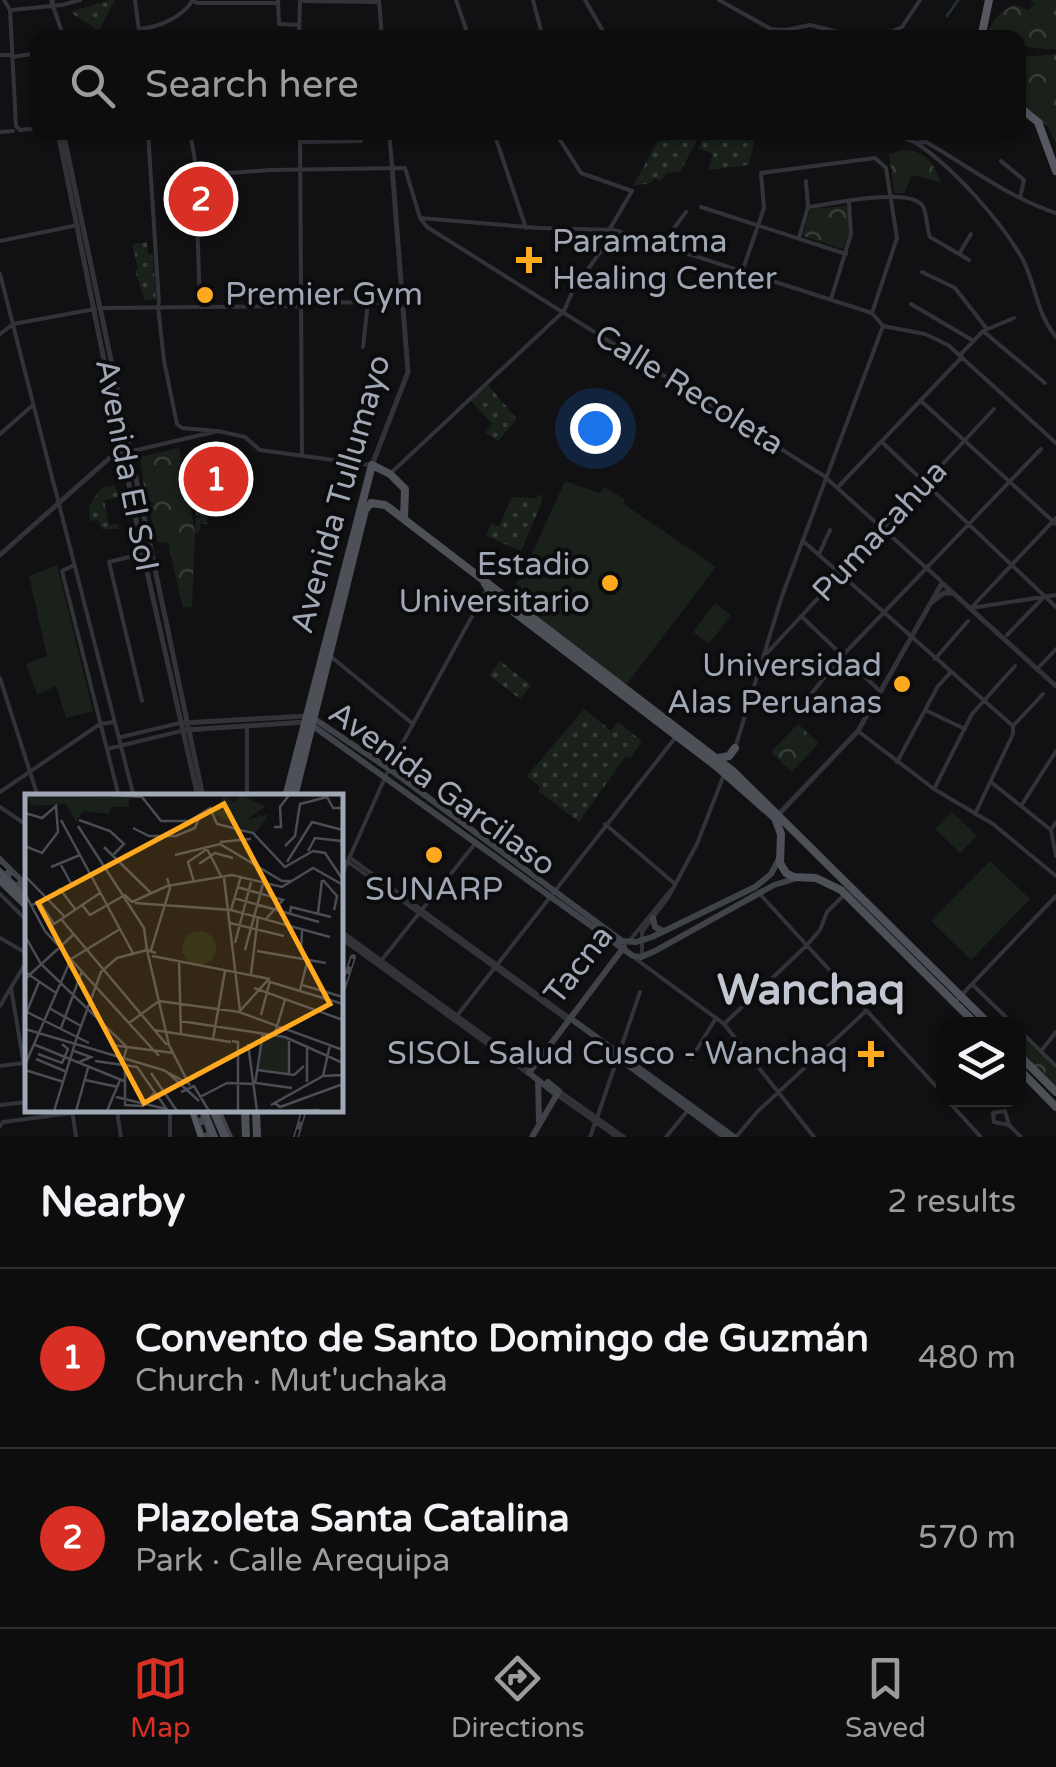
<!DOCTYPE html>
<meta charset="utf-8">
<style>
:root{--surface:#0d0d0e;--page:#161617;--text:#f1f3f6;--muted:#9a9c9e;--line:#2d2d2e;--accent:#d93025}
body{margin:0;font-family:"Varela Round",sans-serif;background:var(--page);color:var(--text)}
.controls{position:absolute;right:30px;bottom:30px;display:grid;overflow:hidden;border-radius:20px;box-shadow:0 2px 8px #0004}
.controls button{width:90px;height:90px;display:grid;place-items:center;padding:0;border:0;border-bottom:2px solid var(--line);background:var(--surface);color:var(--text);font:50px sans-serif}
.you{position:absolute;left:595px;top:428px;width:35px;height:35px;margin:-25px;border:8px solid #fff;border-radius:50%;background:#1a73e8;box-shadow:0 0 0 15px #1a73e833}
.badge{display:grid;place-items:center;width:65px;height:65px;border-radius:50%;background:var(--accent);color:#fff;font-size:32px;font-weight:700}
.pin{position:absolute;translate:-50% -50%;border:5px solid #fff;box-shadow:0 2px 10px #0006}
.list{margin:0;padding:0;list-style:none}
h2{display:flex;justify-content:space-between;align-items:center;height:130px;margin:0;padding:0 40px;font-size:42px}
h2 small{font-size:32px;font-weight:400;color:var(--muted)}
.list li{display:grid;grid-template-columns:65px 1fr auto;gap:30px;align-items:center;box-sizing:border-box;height:180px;padding:0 40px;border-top:2px solid var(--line)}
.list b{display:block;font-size:38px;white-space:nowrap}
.list p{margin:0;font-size:32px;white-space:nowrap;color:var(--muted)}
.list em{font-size:32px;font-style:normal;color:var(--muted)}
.icon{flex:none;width:55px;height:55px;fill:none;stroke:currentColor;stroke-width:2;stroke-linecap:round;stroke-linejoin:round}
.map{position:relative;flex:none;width:1056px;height:1137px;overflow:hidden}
.search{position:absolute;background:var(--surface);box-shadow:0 2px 8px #0004;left:30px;right:30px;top:30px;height:110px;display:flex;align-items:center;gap:25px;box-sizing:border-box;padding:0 35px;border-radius:20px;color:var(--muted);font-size:38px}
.sheet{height:490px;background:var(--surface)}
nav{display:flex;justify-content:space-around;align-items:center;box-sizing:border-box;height:140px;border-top:2px solid var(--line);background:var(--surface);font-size:28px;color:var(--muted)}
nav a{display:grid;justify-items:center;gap:5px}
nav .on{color:var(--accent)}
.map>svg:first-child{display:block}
.grass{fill:url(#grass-dots)}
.forest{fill:url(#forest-crowns)}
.pitch{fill:#19211a}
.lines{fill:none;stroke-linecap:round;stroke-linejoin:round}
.stream{stroke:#273138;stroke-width:2.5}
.pedestrian{stroke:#323339;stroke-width:4}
.minor{stroke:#323339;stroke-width:4}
.tertiary{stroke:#323339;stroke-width:5}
.secondary{stroke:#404249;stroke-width:6}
.primary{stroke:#4e5058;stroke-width:8}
.trunk{stroke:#565861;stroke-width:8}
.rail-casing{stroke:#45474e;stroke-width:6}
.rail{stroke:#0c0c0e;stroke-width:2.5;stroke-dasharray:8;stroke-linecap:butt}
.poi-dot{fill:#ffa91e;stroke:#0c0c0e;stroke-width:4}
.labels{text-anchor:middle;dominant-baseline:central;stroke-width:8;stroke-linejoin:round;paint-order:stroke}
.poi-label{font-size:32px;fill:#a1a8b5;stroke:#0c0c0e;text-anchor:end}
.street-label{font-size:32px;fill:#a1a8b5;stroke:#0c0c0e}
.district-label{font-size:42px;font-weight:bold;fill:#c3c7d1;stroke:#0c0c0e}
.inset-road{fill:none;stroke:#4b4d54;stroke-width:2.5}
.view{fill:#ffa91e;fill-opacity:0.15;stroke:#ffa91e;stroke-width:5}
.inset-edge{fill:none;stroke:#a1a8b5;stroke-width:5}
</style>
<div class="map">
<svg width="1056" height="1137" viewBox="0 0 1056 1137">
<defs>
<pattern id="grass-dots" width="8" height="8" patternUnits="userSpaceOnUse" patternTransform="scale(2.5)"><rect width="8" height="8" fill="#19211a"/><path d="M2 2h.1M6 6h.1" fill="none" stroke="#373e39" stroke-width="1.8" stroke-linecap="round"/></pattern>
<pattern id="forest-crowns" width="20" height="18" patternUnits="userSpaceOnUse" patternTransform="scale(2.5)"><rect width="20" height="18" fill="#19211a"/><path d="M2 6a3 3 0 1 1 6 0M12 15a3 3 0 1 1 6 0" fill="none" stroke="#373e39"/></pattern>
</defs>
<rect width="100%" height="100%" fill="#111113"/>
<path class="grass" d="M109 0H115L100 29H96L70 12Z
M655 133H701L680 172 668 173 661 181 654 178 651 183 633 186 660 137Z
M706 133V132L768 133 767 137 755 138 749 165 708 170 713 154 698 148Z
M147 242 148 254H153L156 300H145L135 271 138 268 132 244Z
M488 385 517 419 498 441 485 433 492 424 471 401Z
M187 467 191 468V474H199L208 486V490H199L198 500 203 507 204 498 208 497 207 524 201 523 199 532 195 533 196 517H201L196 515Z
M114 485 120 497 104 500 109 525 117 524 119 529H102L98 520 90 521 89 506 101 488Z
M542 494V502L521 551 486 536 491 523 499 526 512 497 536 498Z
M500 661 531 685 520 699 489 675Z
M584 709 611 731 618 722 642 741 630 759 625 757 579 822 538 791 540 787 527 776Z"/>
<path class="forest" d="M1031 0H1056V50L1019 46 1018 38 987 37C992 20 998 13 1014 5L1028 10 1034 4Z
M1056 54V144L1048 127 1019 102 1018 69 1023 57Z
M902 150C925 150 933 162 941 182L912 175 904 193H894L889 154Z
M847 206 851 230 843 249 803 236 810 209Z
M179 448 195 533 192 607 183 608 168 542 158 543 148 506 153 505V502H146L140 457Z
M798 724 819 743 792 772 771 752Z
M1018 1033 1056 1069V1087L1019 1050Z"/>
<path class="pitch" d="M565 481 600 493 604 487 625 499 624 504 716 567 626 685 509 594 524 571Z
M57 565 93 711 66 718 56 686 37 695 26 664 47 656 29 576Z
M715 603 731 615 709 644 693 632Z
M952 812 977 836 960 853 935 829Z
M990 861 1030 899 971 960 931 921Z"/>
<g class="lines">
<path class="stream" d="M947 16 958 0"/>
<path class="pedestrian" d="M533 0 543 38
M585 0 607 38
M300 1 379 2
M139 29C157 28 183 17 192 1
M12 57 38 53
M0 132 13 131
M148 132 159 303
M555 132 581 173 632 191
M300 142 361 141 360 132
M197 217 200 306
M302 302 403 303
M363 347 368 302
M329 655 413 724
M142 701 109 562 145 553
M605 824 675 884
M691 1059 716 1018
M597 1118 640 992"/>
<path class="minor" d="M4 0 10 10 16 126 20 130 38 128
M135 0 140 38
M192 0 197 3H278
M278 0 279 24 299 25
M379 0 382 38
M456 0 469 38
M719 0 771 29 786 30 810 25 862 38
M53 6 64 38
M11 10 62 5 80 0
M299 38 300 0
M878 38 902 27 920 0
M0 55H12
M190 132 197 172 201 175 270 170 405 168 420 218 427 227 824 476 941 581
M300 132 302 455
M389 132 392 166
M498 132 496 139 526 228
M878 132C890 134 905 137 916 143 953 167 1000 220 1022 258 1036 284 1036 313 1056 337
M915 143 926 142C968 166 1009 198 1056 213
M1001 161 1024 180 1020 198
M701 207 846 254
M808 207C831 204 906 187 922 205 928 213 926 228 930 237L969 260
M420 218 539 228 614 230 872 313
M608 232 632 191
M799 238 808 207 806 181
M0 241 78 225
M660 247 686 212
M959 254 971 234
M742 272 764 208 761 173 875 158 886 168 897 238 872 313
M922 272 955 288 987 329
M0 274 134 797
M831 299 851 234 849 202
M911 304 972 340
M158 306 164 361 177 424 182 428 216 431
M102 308 302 306
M872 313 883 326 925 334 948 345 1056 443
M983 331 1045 383
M0 334 13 324 95 309
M960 355 983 331 1014 318
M920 400 1056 524
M0 434 33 405
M882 442 1056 607
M128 452 218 431 245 437 260 450 370 465
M392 472 564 311 573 290 606 244 623 245 608 232
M839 486 962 357
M803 541 1013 726
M819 554 830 530
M74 565 62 571 119 797
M971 608 1056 518
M971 608 1056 595
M801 616 881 692
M1007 635 1042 599
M767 653 994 409
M935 659 968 621
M1040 666 1056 649
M0 678 38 797
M807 699 842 656 1041 449
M925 710 965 729
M247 727V797
M858 731 934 789 993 824 1056 876
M121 737 180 723
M736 745 782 596 883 326
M107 749 181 731
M897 762 938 686 951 672
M991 782 1051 830
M934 789 972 714 1015 666
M0 792 100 724 114 722
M1021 806 1056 751
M0 807 28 826
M975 814 1013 734V726L1043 694
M1056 822 1051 830 1056 856
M349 857 570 1018
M347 861 566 1019
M340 879 391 764 487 589
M758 892 944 1095
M0 894 28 922
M0 938 28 954
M630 940 671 890
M642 956V932L669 896 697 844 725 772
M636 959 724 1024 814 1137
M380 962 474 845
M974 986 1013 1024
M11 988 28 1089
M954 1003 1056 896
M0 1006 28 959
M456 1017 675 738
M724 1024 807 945 820 930 827 912 845 894
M1018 1029 1056 1066
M1041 1051 1056 1032
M0 1066 23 1063
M559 1091 624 1137
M557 1095 617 1137
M947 1100 981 1137
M0 1105 28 1102
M72 1110 76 1137
M117 1110 121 1137
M1009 1125 994 1122 993 1113 1005 1111 1009 1125 1021 1137
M0 1126 3 1122 72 1113
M170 1137V1110
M590 1137 595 1123
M666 1137 689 1109
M736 1137 757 1112 865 1012"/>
<path class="tertiary" d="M52 0 53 6
M58 132 143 554 198 797
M63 132 203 797
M372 465 408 372 392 166
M0 555 113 455 124 453
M932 602 944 593H953
M183 723 306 716
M185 730 306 722
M777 816 858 731 942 583 1056 686
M340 931 531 1070
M340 937 528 1073"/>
<path class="secondary" d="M313 718 395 773 622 941 636 942 652 937 755 887 771 874 780 857
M309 723 633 956 641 957 655 951 774 885 797 878
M0 859 28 887
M653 918 655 927 663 931
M570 1018 734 1137
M605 1048 725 1137
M538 1080 539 1121
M557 1095 529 1073 624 947
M218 1110 230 1137
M532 1137 559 1091 548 1082"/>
<path class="primary" d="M388 507 734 772 989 1024
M485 584 497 599 716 766 775 818 781 834 780 863 786 873 794 877 816 878 841 890 976 1024
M719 758 729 756 735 748
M286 797 372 465 390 474 405 489 404 518
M294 797 365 510 371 503 385 505
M0 869 28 898
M0 880 28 907
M1018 1054 1056 1092
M1018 1068 1056 1107
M203 1110 214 1137
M213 1110 225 1137
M245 1110 246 1137
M256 1110 257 1137"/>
<path class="trunk" d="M981 38 989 0
M1018 106 1038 122 1056 171
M193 1110 202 1137"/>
<defs>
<path id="rail" d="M0 865 28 892
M340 997 353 957
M197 1110 207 1137
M296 1137 304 1110"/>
</defs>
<use href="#rail" class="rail-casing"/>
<use href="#rail" class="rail"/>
</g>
<g class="poi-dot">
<path d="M524 245h10v10h10v10h-10v10h-10v-10h-10v-10h10z"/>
<circle cx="205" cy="295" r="10"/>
<circle cx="610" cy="583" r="10"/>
<circle cx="902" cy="684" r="10"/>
<circle cx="434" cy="855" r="10"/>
<path d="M866 1039h10v10h10v10h-10v10h-10v-10h-10v-10h10z"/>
</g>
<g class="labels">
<g class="poi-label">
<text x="552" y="242" text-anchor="start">Paramatma<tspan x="552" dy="37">Healing Center</tspan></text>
<text x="225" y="295" text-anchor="start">Premier Gym</text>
<text x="590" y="565">Estadio<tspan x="590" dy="37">Universitario</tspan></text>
<text x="882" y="666">Universidad<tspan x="882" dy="37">Alas Peruanas</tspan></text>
<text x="434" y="890" text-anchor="middle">SUNARP</text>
<text x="848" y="1054">SISOL Salud Cusco - Wanchaq</text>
</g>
<g class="street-label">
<text transform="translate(689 390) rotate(32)">Calle Recoleta</text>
<text transform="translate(126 465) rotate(79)">Avenida El Sol</text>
<text transform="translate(341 494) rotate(-74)">Avenida Tullumayo</text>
<text transform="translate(880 531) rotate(-47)">Pumacahua</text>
<text transform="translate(442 789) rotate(36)">Avenida Garcilaso</text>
<text transform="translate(579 965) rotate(-52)">Tacna</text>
</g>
<g class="district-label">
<text x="811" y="990">Wanchaq</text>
</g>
</g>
<g transform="translate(25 794)">
<rect width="318" height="318" fill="#111113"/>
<path d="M0 1 104 3V13H86L84 20 58 17 51 28 41 10 7 12ZM215 1 241 12 222 26 244 20 230 40 189 20 199 2 209 8Z" fill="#19211a"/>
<path d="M157 154a17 17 0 1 1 34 0a17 17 0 1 1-34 0ZM238 241 263 245V279L234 276Z" fill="#19211a"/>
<path class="inset-road" d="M86 1 117 3 136 27H164L185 14 192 30 228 39 260 73 288 57 300 59 318 86M0 19 17 24 31 12 33 38 17 59 0 52M36 26 109 161M54 26 85 37 99 50 88 61M249 33H256L255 13 264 1M108 34 124 42H151L170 34 175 21M195 48 226 45M260 52 270 42 275 10 302 3 308 14H318M79 53 127 100M283 57 290 44 316 47 318 57M150 61 195 50 257 87H267M262 68 287 28 318 36M174 70 190 59 208 64M36 71 47 91 62 84M26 73 55 61M0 82 39 122M199 84 215 217M298 86 312 102 309 116M169 88 163 68 182 55 196 82M212 93 258 106 241 125M0 100 20 137 134 262M209 104 294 128M23 105 35 95 50 115M107 108 142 92 207 81 257 93 288 74 318 91M110 109 206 116 305 143M6 111 15 109 29 130 75 99M57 111 65 121 100 101 107 108M206 116 216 82M265 119 266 113 306 123M293 119 297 86M36 125 142 251M205 129 259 142M0 142 16 170 102 253 99 263M210 149 226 88M126 156 145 94 142 84M220 156 238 90M232 157 301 169M127 162 245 185M154 166 156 241M0 178 31 199M226 180 233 123M0 185 48 141M277 191 318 203M229 194 318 226M275 196 283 165 276 157 277 137M134 207 214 218 242 187 318 210M24 214 56 232M0 217 52 243M214 218 318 256M236 221 245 187M0 222 14 188M155 227 208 235M104 229 134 207M36 234 57 177M0 235 138 276 164 290 144 251 122 156 131 159M208 235 260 243 318 269M129 236 206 248M249 242 260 206M52 243 76 178 92 164 122 156 119 134 53 32M188 245 200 177M207 247 213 248V317M264 247V281M8 250 99 287M223 250 232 317M86 251 149 259M282 252V288M49 257 66 263 52 269M13 260 37 269 43 255 37 250M11 265 42 278M70 267 112 273 143 317M0 271 46 165 95 135M100 274V311L118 312 130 298M0 276 39 288M232 276 269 281 279 272M142 278 174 307M126 279 152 317M298 282 305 251M60 286 93 293M231 289 267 294M230 290 238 239M156 298 169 292 184 317M91 303 141 315M175 303 202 289 229 290M249 308 255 313 318 290M246 311 298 282 318 281M29 317 52 243 64 249M51 317 63 274M82 317 95 286M264 317 294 316"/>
<path class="view" d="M199 10 305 210 119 309 13 109Z"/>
<rect width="318" height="318" class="inset-edge"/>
</g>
</svg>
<div class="controls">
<button><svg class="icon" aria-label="layers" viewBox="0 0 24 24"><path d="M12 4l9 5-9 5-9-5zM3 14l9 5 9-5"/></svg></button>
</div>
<div class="you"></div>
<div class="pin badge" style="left:216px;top:479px">1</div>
<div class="pin badge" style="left:201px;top:199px">2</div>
<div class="search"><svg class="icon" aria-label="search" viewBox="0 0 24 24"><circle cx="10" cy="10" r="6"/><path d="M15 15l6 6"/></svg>Search here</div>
</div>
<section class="sheet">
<h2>Nearby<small>2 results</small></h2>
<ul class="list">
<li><span class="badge">1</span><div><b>Convento de Santo Domingo de Guzmán</b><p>Church · Mut'uchaka</p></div><em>480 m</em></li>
<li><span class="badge">2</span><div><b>Plazoleta Santa Catalina</b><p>Park · Calle Arequipa</p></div><em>570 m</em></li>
</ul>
</section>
<nav>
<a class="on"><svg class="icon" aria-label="map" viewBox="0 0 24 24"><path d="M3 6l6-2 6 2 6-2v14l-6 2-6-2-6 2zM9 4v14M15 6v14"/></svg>Map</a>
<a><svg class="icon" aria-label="directions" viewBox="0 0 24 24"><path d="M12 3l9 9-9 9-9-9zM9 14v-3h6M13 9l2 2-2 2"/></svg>Directions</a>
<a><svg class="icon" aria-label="saved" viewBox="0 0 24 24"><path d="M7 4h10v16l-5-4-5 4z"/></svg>Saved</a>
</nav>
